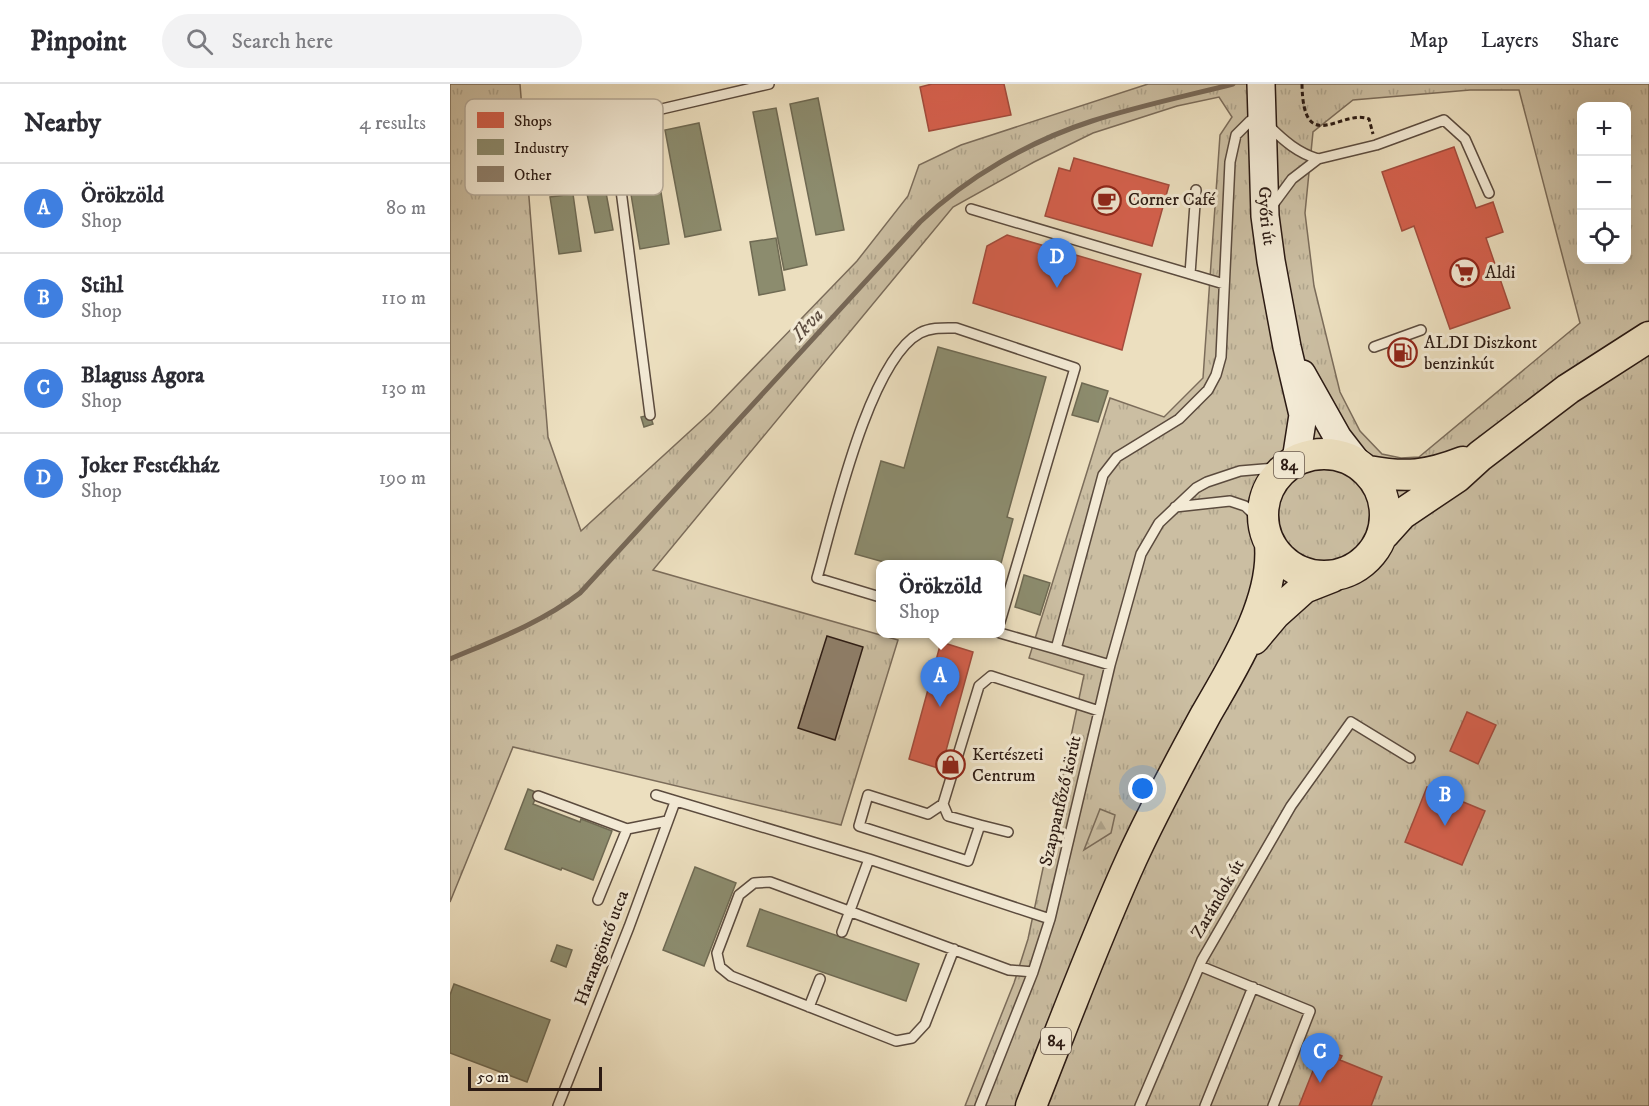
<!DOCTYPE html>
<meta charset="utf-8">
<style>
:root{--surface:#fff;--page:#f2f2f3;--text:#2b2b33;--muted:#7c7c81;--line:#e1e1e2;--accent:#ea580c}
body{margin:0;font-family:"IM FELL DW Pica",serif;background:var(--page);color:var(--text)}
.controls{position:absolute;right:18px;top:18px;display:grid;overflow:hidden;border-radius:12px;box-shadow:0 6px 24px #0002}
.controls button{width:54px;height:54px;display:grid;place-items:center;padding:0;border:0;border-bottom:2px solid var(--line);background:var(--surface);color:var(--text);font:30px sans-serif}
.scale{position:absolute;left:18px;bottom:15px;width:134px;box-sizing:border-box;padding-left:6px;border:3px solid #2b1a13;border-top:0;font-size:16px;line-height:21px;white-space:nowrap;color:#2b1a13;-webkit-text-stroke:4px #f3ead5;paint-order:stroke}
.you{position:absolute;left:693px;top:705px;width:21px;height:21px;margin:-15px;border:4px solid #fff;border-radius:50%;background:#1a73e8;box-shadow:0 0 0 9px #1a73e833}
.badge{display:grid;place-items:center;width:39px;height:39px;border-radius:50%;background:var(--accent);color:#fff;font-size:20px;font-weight:700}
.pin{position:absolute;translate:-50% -50px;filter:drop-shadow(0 2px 3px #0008)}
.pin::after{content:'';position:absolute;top:32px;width:21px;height:18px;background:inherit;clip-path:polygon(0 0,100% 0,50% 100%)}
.popup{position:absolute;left:426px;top:476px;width:129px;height:78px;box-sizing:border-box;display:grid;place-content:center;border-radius:12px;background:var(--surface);filter:drop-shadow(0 2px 4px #0005);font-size:20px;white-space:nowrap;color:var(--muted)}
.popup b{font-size:22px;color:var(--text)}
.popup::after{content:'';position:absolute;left:50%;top:100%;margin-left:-12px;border:12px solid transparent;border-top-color:var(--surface)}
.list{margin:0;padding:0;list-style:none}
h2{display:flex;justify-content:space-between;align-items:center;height:78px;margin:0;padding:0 24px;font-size:26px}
h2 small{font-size:20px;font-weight:400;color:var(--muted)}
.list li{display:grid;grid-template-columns:39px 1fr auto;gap:18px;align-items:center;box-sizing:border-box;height:90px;padding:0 24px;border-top:2px solid var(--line)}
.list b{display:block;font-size:22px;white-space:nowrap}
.list p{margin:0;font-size:20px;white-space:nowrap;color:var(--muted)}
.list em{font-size:20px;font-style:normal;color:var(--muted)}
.icon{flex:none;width:33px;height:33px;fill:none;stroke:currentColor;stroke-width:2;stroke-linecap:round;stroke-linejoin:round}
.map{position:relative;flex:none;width:1199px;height:1022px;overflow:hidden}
header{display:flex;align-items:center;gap:36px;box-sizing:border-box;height:84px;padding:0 30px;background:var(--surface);border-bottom:2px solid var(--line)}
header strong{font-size:28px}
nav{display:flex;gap:33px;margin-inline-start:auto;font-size:21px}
.search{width:420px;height:54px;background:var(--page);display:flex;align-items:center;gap:15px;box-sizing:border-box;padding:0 21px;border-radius:33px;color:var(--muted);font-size:22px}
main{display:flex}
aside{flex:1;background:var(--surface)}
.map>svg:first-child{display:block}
.grass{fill:url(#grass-tufts);stroke:#7b6c5a;stroke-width:1.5;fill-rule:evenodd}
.forest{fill:url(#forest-firs);stroke:#7b6c5a;stroke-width:1.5}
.shops{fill:#d6604d;stroke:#a34b3c;stroke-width:1.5}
.industry{fill:#8c8c6e;stroke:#6f6a53;stroke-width:1.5}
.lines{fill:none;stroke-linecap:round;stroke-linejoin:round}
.stream{stroke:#776857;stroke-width:5}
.building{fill:#8f806c;stroke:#2b1a13;stroke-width:1.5}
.lane-casing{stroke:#5b4b3e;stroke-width:12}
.secondary-casing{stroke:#2b1a13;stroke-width:30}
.primary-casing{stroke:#2b1a13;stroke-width:33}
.path{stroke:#2b1a13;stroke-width:3;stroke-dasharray:4.5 3;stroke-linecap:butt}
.lane{stroke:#f3ead5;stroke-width:9}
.secondary{stroke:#f3ead5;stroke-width:27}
.primary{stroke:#ecdfbf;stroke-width:30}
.labels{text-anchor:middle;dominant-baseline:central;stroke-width:6;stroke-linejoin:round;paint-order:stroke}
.shield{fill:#f3ead5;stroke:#67584d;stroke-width:1.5}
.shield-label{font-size:16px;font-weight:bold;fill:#2b1a13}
.poi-label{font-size:18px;fill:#2b1a13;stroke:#f3ead5;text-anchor:start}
.street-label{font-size:18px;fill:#2b1a13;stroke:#f3ead5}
.water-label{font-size:20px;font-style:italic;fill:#5e4e41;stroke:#f3ead5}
.key{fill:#f3ead5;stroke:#b7ac9b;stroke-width:1.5}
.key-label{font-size:16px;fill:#2b1a13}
</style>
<header>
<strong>Pinpoint</strong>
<div class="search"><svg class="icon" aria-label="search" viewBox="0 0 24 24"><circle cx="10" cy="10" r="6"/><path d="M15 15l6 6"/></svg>Search here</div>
<nav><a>Map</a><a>Layers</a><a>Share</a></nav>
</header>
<main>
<aside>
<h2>Nearby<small>4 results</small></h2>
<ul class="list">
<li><span class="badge" style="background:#3f7fe0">A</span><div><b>Örökzöld</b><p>Shop</p></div><em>80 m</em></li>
<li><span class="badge" style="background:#3f7fe0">B</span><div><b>Stihl</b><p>Shop</p></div><em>110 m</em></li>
<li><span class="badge" style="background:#3f7fe0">C</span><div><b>Blaguss Agora</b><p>Shop</p></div><em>130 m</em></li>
<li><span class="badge" style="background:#3f7fe0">D</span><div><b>Joker Festékház</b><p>Shop</p></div><em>190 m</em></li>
</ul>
</aside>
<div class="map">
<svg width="1199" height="1022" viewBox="0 0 1199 1022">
<defs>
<pattern id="grass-tufts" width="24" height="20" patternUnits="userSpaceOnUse" patternTransform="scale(1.5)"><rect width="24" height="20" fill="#cbbea2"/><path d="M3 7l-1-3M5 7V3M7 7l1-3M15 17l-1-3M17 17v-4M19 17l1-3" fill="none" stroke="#aea38b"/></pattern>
<pattern id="forest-firs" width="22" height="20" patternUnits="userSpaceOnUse" patternTransform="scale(1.5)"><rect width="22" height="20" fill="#cbbea2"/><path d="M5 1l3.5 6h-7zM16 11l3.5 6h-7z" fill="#aea38b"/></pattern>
</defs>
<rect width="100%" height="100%" fill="#ecdfbf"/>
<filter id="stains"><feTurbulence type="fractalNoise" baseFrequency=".00333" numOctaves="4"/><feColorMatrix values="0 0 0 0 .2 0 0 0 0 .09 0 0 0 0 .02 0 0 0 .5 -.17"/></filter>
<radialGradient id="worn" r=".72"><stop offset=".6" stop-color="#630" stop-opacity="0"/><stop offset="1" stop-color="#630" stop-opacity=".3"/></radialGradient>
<path class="grass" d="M0 0H70L98 353 131 447 261 328 407 177 458 112 469 81 511 61 698 0H1199V1022H515L564 899 578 855 634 591 579 574 660 314 714 333 753 294 770 51 782 33 769 13 727 22 643 49 584 78 503 123 203 486 448 556 391 741 63 663 0 818ZM1020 6H1069L1130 239 969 373 951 374 932 370 910 347 890 308 864 202 855 129 863 48 903 16ZM1132 22H1176V176H1132Z"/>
<path class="forest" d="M650 725 665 731 661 749 634 766Z"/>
<path class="shops" d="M482 0H554L561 31 479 47 470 3Z
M1004 63 1026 124 1043 118 1053 148 1036 154 1060 224 1000 245 964 142 952 147 932 88Z
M624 74 719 101 702 162 595 132 609 84 620 87Z
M557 151 691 190 672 266 523 219 537 162Z
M491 558 523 568 491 685 459 675Z
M1017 628 1046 641 1028 680 1000 667Z
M977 703 1035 727 1012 781 955 758Z
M872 964 892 972 890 976 932 993 921 1022H849Z"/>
<path class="industry" d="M368 14 394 146 366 151 340 20Z
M326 24 357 181 334 186 303 28Z
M249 39 271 146 235 153 215 46Z
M197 51 201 67 177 73 173 57Z
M159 55 163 76 119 84 115 63Z
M206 76 219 160 190 165 176 80Z
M151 82 163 146 145 149 132 85Z
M123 110 131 167 109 170 100 113Z
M326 154 335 206 309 211 300 158Z
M488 263 596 293 557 433 563 435 550 483V480H441L405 470 431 377 454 384Z
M632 299 658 307 648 338 622 331Z
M200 331 203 340 194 343 191 333Z
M574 491 600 499 590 531 565 523Z
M78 705 88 709 83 720 130 738 131 735 162 747 143 796 112 784 111 786 55 765Z
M245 783 286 799 254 882 213 866Z
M310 825 469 880 456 917 297 862Z
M107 861 122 866 116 883 101 877Z
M4 900 100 936 77 998 0 969V911Z"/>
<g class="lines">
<path class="stream" d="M0 575C45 556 91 539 130 509L470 138C517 93 580 57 642 37 688 22 736 12 783 0"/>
</g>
<path class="building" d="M377 552 413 563 385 656 348 644Z"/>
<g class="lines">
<defs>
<path id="lane" d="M148 23 173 34 319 0
M173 34 164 52 200 331
M819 42C834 57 848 69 868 75
M822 122 842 95 868 75 926 61 994 36 1015 55 1039 109
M521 125 774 200
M740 190 746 106
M924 263 971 246
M725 423 780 417 795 422 814 440
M430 513 367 494C383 438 419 276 470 249 481 243 494 244 506 244L625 284 550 538
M550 549 606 565
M660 581 606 565 653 391 667 373 729 335 758 306 766 291 771 273 780 78 786 51 800 37H810
M206 711 419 775 600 835
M88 712 177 745
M493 720 498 732 530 741 518 777 409 742 418 711 478 730 493 720 529 602 541 592 649 627
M530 741 558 748
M148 816 177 745 217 737
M392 848 419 775
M504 865 475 940 462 954 446 957 281 892 270 883 267 869 289 811 304 799 320 798 559 886 583 888
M750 882 860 927 823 1022
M359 923 370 895
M108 1022 179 843 225 718
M530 1022 583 888 600 835 660 581 691 470 709 439 746 404 757 398 790 387 836 383
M690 1022 752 876 841 722 901 638 960 674
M755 1022 803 903"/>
<g id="secondary">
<path id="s1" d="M811 0 815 132 821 177 837 263 853 331 846 376"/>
<path d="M852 290 888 354 909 381"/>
</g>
<path id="primary" d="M813 431a61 61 0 1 1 122 0a61 61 0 1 1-122 0Z
M918 387C956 394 977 392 1013 378
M934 450 952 430 1007 393 1030 372 1118 305 1199 253
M804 555 825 530 854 504 882 493
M581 1022C614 939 645 855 682 774 704 726 730 678 755 632 783 583 825 518 820 460"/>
</defs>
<use href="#lane" class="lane-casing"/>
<use href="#secondary" class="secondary-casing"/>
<use href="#primary" class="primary-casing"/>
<path class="path" d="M852 0C853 74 892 24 919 35L923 50"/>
<use href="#lane" class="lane"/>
<use href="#secondary" class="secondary"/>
<use href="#primary" class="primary"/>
</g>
<defs>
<symbol id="cafe-ring" viewBox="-11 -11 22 22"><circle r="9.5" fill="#f3ead5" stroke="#8f2418" stroke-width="1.5"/><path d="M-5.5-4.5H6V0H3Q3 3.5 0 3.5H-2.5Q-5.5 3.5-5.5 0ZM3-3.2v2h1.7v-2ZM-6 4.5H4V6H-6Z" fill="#8f2418"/></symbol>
<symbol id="supermarket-ring" viewBox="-11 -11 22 22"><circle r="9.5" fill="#f3ead5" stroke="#8f2418" stroke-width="1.5"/><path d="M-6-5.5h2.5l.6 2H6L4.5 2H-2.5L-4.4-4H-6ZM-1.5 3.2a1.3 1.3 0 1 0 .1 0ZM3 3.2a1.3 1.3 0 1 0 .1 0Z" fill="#8f2418"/></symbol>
<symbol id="fuel-ring" viewBox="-11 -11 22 22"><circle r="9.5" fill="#f3ead5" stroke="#8f2418" stroke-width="1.5"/><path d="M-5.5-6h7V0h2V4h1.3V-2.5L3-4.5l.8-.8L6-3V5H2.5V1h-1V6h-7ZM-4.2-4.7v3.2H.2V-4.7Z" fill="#8f2418"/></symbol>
<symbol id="shop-ring" viewBox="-11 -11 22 22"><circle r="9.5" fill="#f3ead5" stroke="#8f2418" stroke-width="1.5"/><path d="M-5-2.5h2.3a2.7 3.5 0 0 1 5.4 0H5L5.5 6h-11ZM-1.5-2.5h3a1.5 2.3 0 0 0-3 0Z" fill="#8f2418"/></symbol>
</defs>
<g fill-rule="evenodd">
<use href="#cafe-ring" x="640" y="100" width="33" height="33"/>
<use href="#supermarket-ring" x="998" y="172" width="33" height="33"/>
<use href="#fuel-ring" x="936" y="252" width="33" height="33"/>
<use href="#shop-ring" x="484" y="664" width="33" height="33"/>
</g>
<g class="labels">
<g class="shield">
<rect x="824" y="368" width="30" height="26" rx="4.5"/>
<rect x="591" y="944" width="30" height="26" rx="4.5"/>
</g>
<g class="shield-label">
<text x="839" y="381">84</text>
<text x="606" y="957">84</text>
</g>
<g class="poi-label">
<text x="678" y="116">Corner Café</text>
<text x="1035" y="189">Aldi</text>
<text x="974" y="259">ALDI Diszkont<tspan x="974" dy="21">benzinkút</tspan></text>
<text x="522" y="671">Kertészeti<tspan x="522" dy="21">Centrum</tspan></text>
</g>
<g class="street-label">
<text stroke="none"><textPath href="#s1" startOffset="132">Győri út</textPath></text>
<text transform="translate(611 717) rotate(-77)">Szappanfőző körút</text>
<text transform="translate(768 815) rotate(-60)">Zarándok út</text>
<text transform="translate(152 864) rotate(-69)">Harangöntő utca</text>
</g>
<g class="water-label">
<text transform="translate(358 241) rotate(-47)">Ikva</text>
</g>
</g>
<rect x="15" y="15" width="198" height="96" rx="9" class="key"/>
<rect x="27" y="28" width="27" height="16" fill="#d6604d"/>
<rect x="27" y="55" width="27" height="16" fill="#8c8c6e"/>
<rect x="27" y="82" width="27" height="16" fill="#8f806c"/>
<g class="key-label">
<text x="64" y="42">Shops</text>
<text x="64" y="69">Industry</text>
<text x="64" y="96">Other</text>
</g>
<rect width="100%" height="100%" filter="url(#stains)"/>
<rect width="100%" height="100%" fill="url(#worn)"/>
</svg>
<div class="controls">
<button>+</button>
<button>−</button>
<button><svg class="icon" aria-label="locate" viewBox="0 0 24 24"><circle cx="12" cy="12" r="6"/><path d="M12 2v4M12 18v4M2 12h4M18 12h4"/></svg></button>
</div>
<div class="scale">50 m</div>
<div class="you"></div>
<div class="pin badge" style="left:490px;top:623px;background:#3f7fe0">A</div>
<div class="popup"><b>Örökzöld</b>Shop</div>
<div class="pin badge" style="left:995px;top:742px;background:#3f7fe0">B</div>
<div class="pin badge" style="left:870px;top:999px;background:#3f7fe0">C</div>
<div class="pin badge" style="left:607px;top:204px;background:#3f7fe0">D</div>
</div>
</main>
